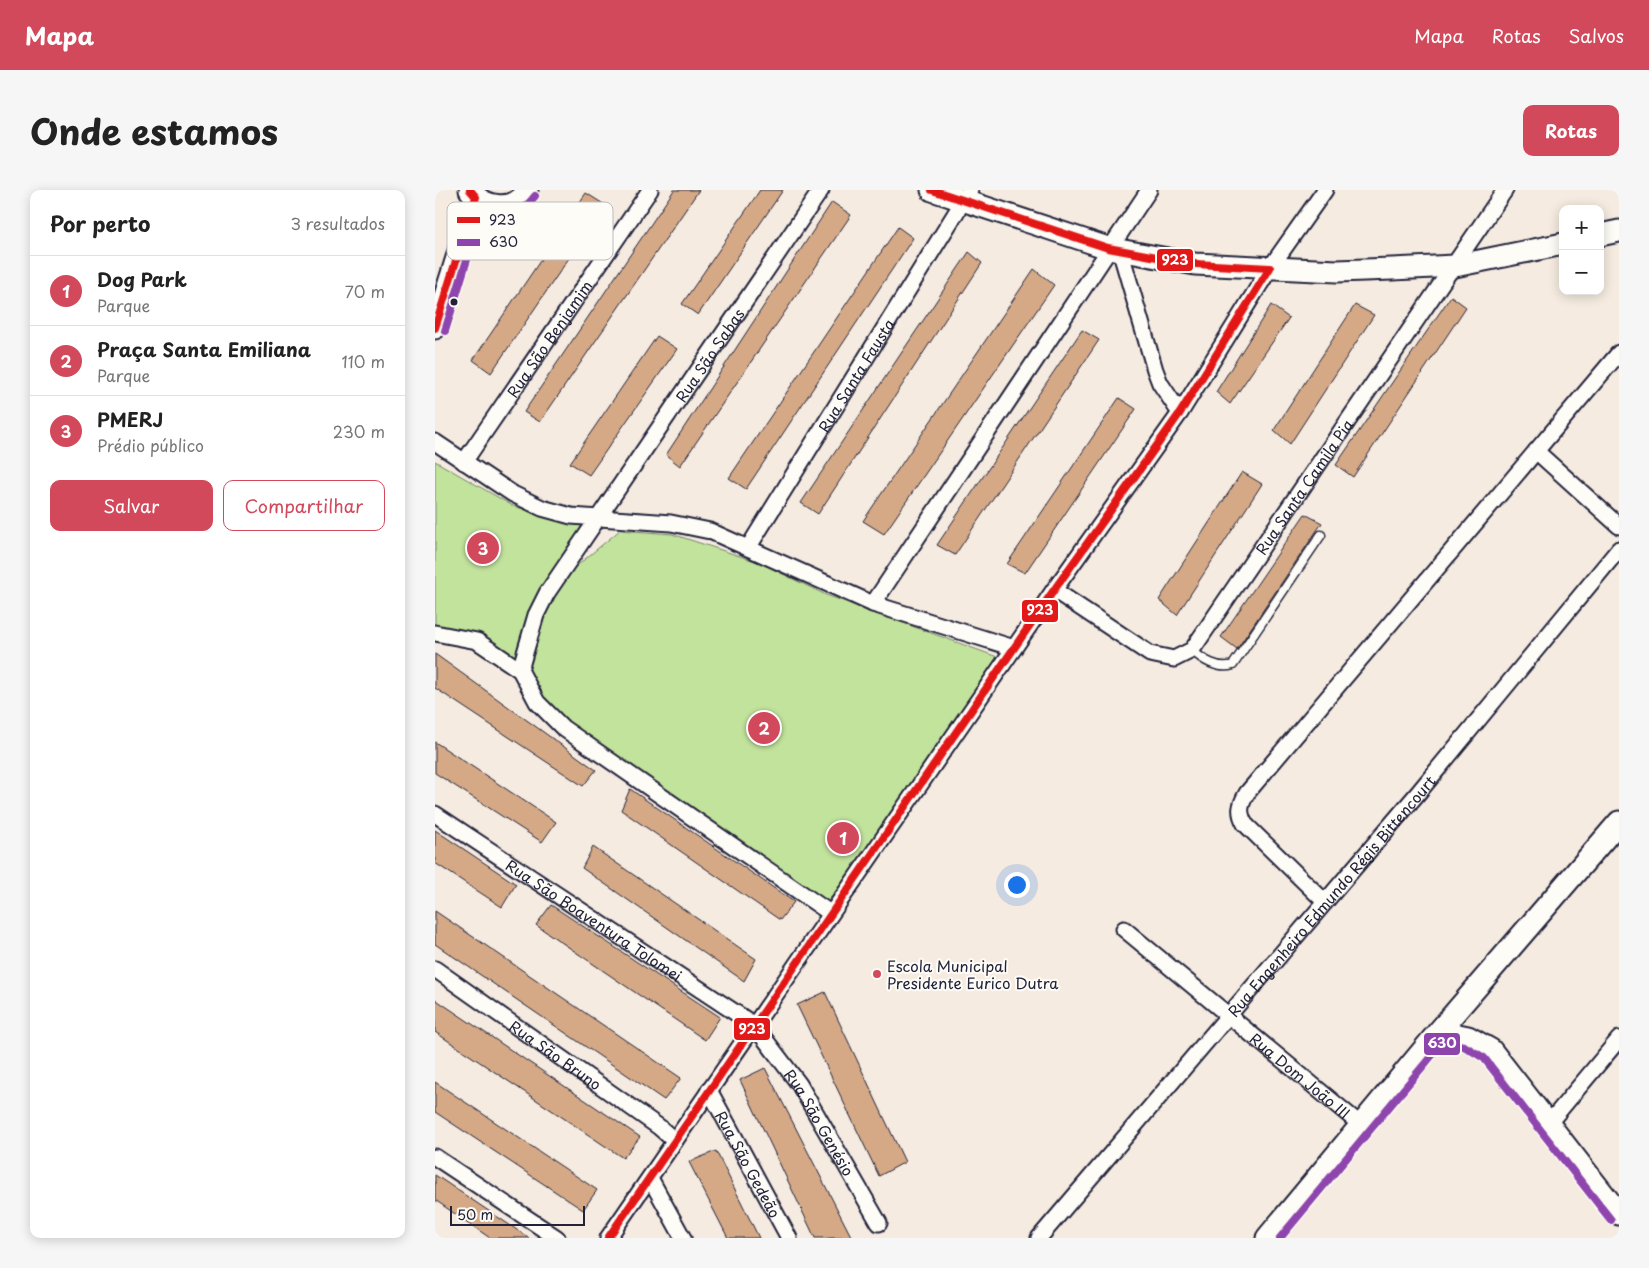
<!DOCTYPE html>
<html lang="pt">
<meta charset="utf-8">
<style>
:root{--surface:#fff;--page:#f6f6f6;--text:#222;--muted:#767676;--line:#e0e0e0;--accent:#d1495b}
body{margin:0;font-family:"Playpen Sans",sans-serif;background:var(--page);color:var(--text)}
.controls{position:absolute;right:15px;top:15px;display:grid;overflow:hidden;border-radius:10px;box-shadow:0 2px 12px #0003}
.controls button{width:45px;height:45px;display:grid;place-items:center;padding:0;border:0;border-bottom:1px solid var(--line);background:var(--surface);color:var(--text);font:25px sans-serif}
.scale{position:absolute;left:15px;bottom:12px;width:135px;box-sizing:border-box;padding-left:5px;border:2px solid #22223b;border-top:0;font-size:14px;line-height:18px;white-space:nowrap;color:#22223b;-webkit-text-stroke:4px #fdfcf7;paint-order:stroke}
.you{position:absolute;left:581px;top:694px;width:18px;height:18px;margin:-12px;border:4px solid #fff;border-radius:50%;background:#1a73e8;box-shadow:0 0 0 8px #1a73e833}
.badge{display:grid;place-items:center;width:32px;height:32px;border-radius:50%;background:var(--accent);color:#fff;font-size:16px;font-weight:700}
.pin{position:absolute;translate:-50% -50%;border:2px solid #fff;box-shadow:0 1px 5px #0006}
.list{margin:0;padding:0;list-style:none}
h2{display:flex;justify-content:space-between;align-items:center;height:65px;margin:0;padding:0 20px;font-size:21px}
h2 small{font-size:16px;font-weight:400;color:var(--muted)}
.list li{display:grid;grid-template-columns:32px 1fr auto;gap:15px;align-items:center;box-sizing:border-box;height:70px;padding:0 20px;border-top:1px solid var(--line)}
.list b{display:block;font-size:19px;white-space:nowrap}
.list p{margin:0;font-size:16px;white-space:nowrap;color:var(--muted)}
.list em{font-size:16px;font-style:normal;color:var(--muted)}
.actions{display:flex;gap:10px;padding:15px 20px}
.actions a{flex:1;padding:11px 0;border:1px solid var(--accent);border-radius:10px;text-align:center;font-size:18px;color:var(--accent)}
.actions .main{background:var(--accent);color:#fff}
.map{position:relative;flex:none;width:1184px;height:1048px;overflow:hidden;border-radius:10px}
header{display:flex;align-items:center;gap:30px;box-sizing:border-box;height:70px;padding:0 25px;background:var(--accent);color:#fff}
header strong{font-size:24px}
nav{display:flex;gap:28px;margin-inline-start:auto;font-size:18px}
.intro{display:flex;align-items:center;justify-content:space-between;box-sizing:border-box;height:120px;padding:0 30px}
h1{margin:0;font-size:35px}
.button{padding:12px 22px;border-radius:10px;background:var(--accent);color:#fff;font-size:18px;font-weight:700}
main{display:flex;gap:30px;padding:0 30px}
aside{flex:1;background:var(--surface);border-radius:10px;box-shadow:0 2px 12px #0003}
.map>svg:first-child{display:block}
.green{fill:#c2e39c;stroke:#72826c}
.building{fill:#d5a986;stroke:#22223b}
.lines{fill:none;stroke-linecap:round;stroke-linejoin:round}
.lane-casing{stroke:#22223b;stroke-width:11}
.street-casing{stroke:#22223b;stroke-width:19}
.secondary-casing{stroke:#22223b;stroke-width:25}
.lane{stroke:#fdfcf7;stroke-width:8}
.street{stroke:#fdfcf7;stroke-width:15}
.secondary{stroke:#fdfcf7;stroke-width:21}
.bus-1-casing{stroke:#fdfcf7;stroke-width:11}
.bus-2-casing{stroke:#fdfcf7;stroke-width:11}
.bus-1{stroke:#e31919;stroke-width:8}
.bus-2{stroke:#8e44ad;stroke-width:8}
.bus-dot{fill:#22223b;stroke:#fdfcf7;stroke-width:2}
.poi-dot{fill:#d1495b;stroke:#fdfcf7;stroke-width:2}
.labels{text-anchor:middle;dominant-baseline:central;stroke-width:4;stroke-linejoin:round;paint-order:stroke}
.street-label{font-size:15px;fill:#22223b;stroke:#fdfcf7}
.poi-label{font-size:15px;fill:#22223b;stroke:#fdfcf7;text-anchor:start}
.key{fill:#fdfcf7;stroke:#bbbbbf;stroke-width:1}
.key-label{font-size:14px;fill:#22223b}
.line-badge{stroke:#fdfcf7;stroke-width:2}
.badge-label{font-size:14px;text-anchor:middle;font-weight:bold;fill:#fff}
</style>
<header>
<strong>Mapa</strong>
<nav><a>Mapa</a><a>Rotas</a><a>Salvos</a></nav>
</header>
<div class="intro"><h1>Onde estamos</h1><a class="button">Rotas</a></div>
<main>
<aside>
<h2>Por perto<small>3 resultados</small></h2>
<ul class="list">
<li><span class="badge">1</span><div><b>Dog Park</b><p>Parque</p></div><em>70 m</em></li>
<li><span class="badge">2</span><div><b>Praça Santa Emiliana</b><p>Parque</p></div><em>110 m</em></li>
<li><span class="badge">3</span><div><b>PMERJ</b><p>Prédio público</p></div><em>230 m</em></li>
</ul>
<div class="actions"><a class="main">Salvar</a><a>Compartilhar</a></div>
</aside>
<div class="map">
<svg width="1184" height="1048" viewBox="0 0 1184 1048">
<rect width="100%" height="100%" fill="#f5ebe0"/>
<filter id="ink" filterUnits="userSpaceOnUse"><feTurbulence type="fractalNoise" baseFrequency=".02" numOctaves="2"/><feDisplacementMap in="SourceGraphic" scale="10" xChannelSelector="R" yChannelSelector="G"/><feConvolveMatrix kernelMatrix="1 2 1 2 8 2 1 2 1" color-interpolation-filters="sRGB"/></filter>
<g filter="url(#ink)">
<path class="green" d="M0 271 78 316 147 335 79 474 40 442 0 439Z
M185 340 237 344 323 372 391 405 568 469 392 713 113 520 91 479 107 427 138 379Z"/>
<path class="building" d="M239 0H264L105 232 89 222Z
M325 0H348L263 125 247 114Z
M151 3 170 15 56 183 38 170Z
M397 12 416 25 245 276 231 265Z
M463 37 478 48 311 299 294 288Z
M534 62 547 73 383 324 366 313Z
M599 79 619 95 449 344 428 331Z
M1016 106 1031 117 918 287 901 275Z
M836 115 854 128 795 214 781 202Z
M920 115 939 125 855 254 839 240Z
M647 140 664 150 520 365 502 355Z
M222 146 242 159 154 285 135 273Z
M684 208 701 219 590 383 572 374Z
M807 282 827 294 742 425 724 410Z
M870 324 887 333 802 459 786 447Z
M0 464 161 580 148 596 0 498Z
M0 552 121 632 107 652 0 583Z
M195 599 359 712 345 730 186 620Z
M0 640 81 694 67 717 0 673Z
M158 657 321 769 309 791 147 678Z
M116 715 285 827 270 850 101 735Z
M0 721 246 888 229 910 0 754Z
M390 802 470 972 444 986 362 815Z
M0 809 205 947 188 968 0 842Z
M330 878 417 1048H380L305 890Z
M0 892 162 1000 148 1020 0 922Z
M281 961 324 1048H293L254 972Z
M0 985 94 1048H55L0 1010Z"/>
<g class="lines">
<defs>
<path id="lane" d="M757 460C767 470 784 480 798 475L886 345"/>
<g id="street">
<path d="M685 60 720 180 725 193 745 223"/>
<path d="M0 252 78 304 107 318 136 326 236 333 275 341 438 414 579 458"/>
<path d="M1101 261 1184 336"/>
<path id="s1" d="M29 272 215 0"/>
<path id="s2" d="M313 358 535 0"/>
<path id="s3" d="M619 400 715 464 739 469 757 460 1070 0"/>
<path d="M438 414 714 0"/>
<path d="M0 443 42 451 85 480 102 512 128 538 395 723"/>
<path id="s4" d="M85 480 101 425 112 403 386 0"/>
<path id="s5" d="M0 624 319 835 364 894 444 1033"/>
<path d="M890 712 810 634C803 622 805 615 812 603L1184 163"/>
<path id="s6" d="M689 739 926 935"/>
<path id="s7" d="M0 779 224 937 240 951"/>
<path id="s8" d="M274 900 354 1048"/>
<path d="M1114 933 1184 849"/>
<path d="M0 967 122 1048"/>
<path d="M215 988 248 1048"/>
<path d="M173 1048 619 400 745 223 835 78 890 0"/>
<path id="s9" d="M604 1048 983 603 1184 359"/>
</g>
<path id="secondary" d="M35 0C49 19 80 23 92 0
M497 0 673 58 760 74 902 81 957 79 1020 76 1128 54
M1165 45 1184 41
M0 138 41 7
M1004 841 1033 847 1056 860 1184 1024
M832 1048 1004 841 1184 632"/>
</defs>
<use href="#lane" class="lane-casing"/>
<use href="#street" class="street-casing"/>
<use href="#secondary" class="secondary-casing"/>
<use href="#lane" class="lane"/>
<use href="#street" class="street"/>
<use href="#secondary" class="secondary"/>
<defs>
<path id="bus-1" d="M0 138 41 7 35 0
M173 1048 619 400 745 223 835 78 760 74 673 58 497 0"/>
<path id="bus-2" d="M10 141 47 21C68 29 87 24 100 6
M845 1048 1008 852 1029 856 1049 868 1176 1030"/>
</defs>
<use href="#bus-1" class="bus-1-casing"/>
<use href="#bus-2" class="bus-2-casing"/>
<use href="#bus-1" class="bus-1"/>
<use href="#bus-2" class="bus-2"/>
</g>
</g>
<circle class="bus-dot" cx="19" cy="112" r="4.5"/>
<circle class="poi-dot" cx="442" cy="784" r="5"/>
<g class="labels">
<g class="street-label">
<text stroke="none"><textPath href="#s1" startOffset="150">Rua São Benjamim</textPath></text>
<text stroke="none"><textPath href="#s4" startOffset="370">Rua São Sabas</textPath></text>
<text stroke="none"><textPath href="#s2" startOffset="204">Rua Santa Fausta</textPath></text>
<text stroke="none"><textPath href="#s3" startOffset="358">Rua Santa Camila Pia</textPath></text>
<text stroke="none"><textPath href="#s9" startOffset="450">Rua Engenheiro Edmundo Régis Bittencourt</textPath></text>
<text stroke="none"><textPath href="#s5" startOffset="191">Rua São Boaventura Tolomei</textPath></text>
<text stroke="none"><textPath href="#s7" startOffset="148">Rua São Bruno</textPath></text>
<text stroke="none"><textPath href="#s6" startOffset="229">Rua Dom João III</textPath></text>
<text stroke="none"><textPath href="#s5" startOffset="500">Rua São Genésio</textPath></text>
<text stroke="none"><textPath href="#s8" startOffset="84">Rua São Gedeão</textPath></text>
</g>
<g class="poi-label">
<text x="452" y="775">Escola Municipal<tspan x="452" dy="17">Presidente Eurico Dutra</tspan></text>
</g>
</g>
<rect x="12" y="12" width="166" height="58" rx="8" class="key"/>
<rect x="22" y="27" width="23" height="6" fill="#e31919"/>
<rect x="22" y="49" width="23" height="7" fill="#8e44ad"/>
<g class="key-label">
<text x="54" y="35">923</text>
<text x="54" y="57">630</text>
</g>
<g class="line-badge">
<rect x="721" y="58" width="38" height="24" rx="5" fill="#e31919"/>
<rect x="586" y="409" width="38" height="24" rx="5" fill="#e31919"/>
<rect x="298" y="827" width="38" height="24" rx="5" fill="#e31919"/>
<rect x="988" y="842" width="38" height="24" rx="5" fill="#8e44ad"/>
</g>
<g class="badge-label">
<text x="740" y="75">923</text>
<text x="605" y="425">923</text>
<text x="317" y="844">923</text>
<text x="1007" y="858">630</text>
</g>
</svg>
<div class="controls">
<button>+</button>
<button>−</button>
</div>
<div class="scale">50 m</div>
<div class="you"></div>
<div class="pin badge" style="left:408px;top:648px">1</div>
<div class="pin badge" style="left:329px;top:538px">2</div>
<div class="pin badge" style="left:48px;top:358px">3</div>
</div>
</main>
